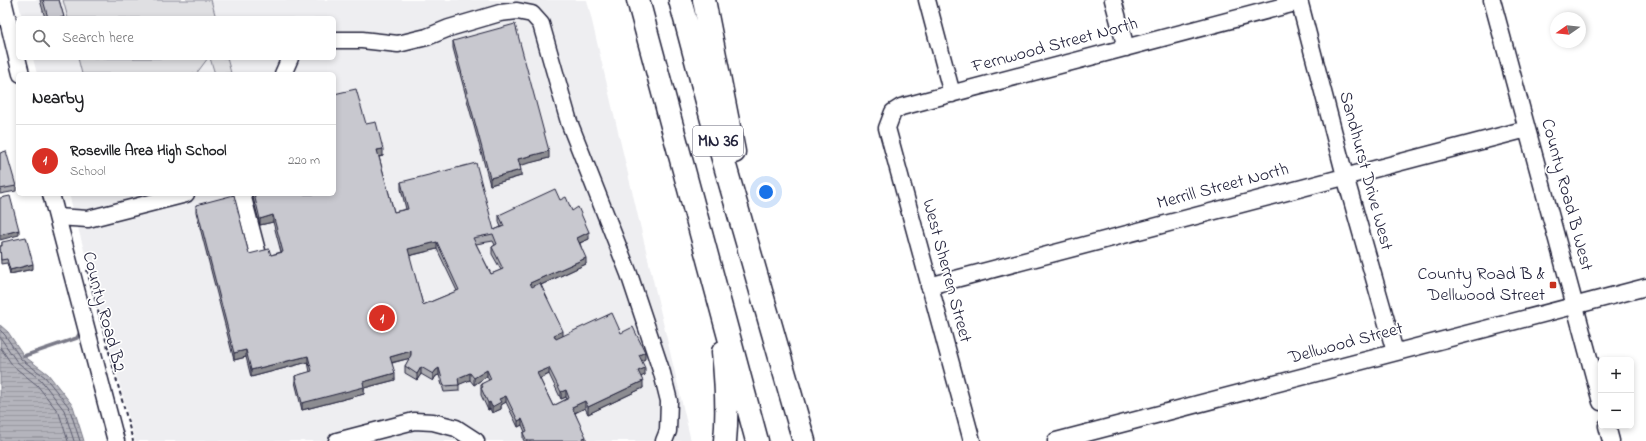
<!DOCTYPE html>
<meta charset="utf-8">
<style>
:root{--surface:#fff;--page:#f2f2f2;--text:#202124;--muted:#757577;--line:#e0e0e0;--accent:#d93025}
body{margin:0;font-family:"Indie Flower",sans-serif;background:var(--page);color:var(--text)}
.controls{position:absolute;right:12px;bottom:12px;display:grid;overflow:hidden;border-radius:6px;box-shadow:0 2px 6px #0003}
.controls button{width:36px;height:36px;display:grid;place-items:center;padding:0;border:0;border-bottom:1px solid var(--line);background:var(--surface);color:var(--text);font:20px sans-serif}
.compass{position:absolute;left:1550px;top:12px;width:36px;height:36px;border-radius:50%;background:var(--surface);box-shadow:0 2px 6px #0003;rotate:256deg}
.you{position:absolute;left:766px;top:192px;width:14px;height:14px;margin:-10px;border:3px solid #fff;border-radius:50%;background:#1a73e8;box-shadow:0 0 0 6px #1a73e833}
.badge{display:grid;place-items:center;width:26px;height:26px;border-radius:50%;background:var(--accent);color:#fff;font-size:13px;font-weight:700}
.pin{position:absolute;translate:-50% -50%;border:2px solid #fff;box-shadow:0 1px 4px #0006}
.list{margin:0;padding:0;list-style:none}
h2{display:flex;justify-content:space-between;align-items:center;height:52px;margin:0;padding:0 16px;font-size:17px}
h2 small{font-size:13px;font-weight:400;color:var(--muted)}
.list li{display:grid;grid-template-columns:26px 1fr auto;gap:12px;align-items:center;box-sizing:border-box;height:72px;padding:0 16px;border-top:1px solid var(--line)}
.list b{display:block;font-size:15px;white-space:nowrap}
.list p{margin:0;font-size:13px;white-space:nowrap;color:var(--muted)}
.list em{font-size:13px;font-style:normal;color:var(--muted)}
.icon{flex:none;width:22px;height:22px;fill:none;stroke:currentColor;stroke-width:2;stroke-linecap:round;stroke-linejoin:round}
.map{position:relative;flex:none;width:1646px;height:441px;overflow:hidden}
.search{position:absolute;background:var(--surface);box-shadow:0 2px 6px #0003;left:16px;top:16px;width:320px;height:44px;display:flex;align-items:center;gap:10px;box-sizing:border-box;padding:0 14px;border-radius:6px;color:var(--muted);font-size:15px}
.panel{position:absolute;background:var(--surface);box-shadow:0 2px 6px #0003;left:16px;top:72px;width:320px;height:124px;border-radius:6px}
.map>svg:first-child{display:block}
.built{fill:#eeeef1}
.pitch{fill:#dfdfe2;stroke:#80808e}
.water{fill:url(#water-rules);stroke:#7a7a88}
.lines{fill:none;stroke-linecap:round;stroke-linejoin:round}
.shore{stroke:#5c5c6f;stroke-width:1}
.stream{stroke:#7a7a88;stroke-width:3.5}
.minor-casing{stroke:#22223b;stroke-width:19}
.highway-casing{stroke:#22223b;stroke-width:25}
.path{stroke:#22223b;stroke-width:2;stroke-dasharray:4 3;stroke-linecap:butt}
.minor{stroke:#fff;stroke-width:16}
.highway{stroke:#fff;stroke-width:22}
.wall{fill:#acacb2;stroke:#22223b;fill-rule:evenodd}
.shaded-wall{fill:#8c8c91;stroke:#22223b}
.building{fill:#c8c8cf;stroke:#22223b;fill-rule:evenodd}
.poi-dot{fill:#c8321e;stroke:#fff;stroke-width:1.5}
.labels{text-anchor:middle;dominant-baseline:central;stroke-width:3.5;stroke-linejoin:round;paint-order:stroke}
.shield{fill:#fff;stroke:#646476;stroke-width:1}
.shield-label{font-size:17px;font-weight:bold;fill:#22223b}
.street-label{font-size:18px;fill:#22223b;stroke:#fff}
.poi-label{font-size:18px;fill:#22223b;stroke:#fff;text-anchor:end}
</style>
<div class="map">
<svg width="1646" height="441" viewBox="0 0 1646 441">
<defs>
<pattern id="water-rules" width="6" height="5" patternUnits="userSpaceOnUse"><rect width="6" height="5" fill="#b4b4bc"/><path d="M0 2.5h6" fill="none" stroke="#9a9aa2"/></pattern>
</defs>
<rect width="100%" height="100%" fill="#fff"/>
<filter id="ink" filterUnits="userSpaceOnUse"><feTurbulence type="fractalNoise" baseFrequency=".025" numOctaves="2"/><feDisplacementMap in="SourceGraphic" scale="8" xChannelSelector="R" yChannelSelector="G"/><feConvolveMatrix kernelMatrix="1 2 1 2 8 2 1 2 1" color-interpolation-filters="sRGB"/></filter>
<g filter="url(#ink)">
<path class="built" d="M18 0H587L691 441H135L69 194H334V74H37L33 58H334V18H22Z"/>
<path class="pitch" d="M63 0H211L216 18H68Z
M78 58H208L196 74H82Z
M210 58H227L231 73 215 74Z"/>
<path class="water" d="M0 325 8 332 24 356 48 374 73 406 84 441H0Z"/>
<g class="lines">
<path class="shore" d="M0 330 5 335 21 359 45 377 69 407 80 441
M0 337 17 362 41 380 64 410 74 441
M0 347 13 366 37 385 59 413 68 441"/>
<path class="stream" d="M24 356 77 338 81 330"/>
<defs>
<path id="minor" d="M3 0 21 74
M927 0 952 94
M1113 0 1126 48
M1299 0 1345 176 1395 352
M1492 0 1601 402
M334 40H362L398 44 427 37 449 28 500 13 517 11 532 14 541 24 569 122 629 274 662 373 669 401 668 431 664 441
M283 74 290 58
M51 194 116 441
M242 194 257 251
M57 217 88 219 186 194
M929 286 1527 129
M1607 426 1611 441
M337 441 414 421 433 422 456 428 476 441
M972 441 887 128 893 112 901 107 1299 2
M1056 441 1646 287"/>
<path id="highway" d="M638 0 757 441
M680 0 713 124 804 441
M704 0 734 152
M723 352C726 382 728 411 725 441"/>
</defs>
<use href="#minor" class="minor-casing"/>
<use href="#highway" class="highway-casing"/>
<path class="path" d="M87 270 133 441"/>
<use href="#minor" class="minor"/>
<use href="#highway" class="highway"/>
</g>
<path class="wall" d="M40 0H59L64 18H45Z
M453 41 549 158 520 165 521 176 490 185 453 48Z
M366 124 383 156 379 157 394 212 406 209 401 189V182L494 230 501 227 499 222V215L560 200 572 211 589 239 580 243 586 264 541 285 563 336 621 333 645 359 641 361 645 375 641 376 643 388 588 414 585 408 575 413 586 441H524L523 439V433L525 432 522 425 518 427 506 402 501 405V409L492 413 490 409 488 410 481 395V384L489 381 487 376 474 385 470 380 459 384V391L444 392 439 375 436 376 433 381 421 374 417 380 405 373V366L410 358 392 363 395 380 364 388V394L302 410 295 382V376L310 372 308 362 251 377 246 357 234 360 196 212V205L249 254 271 255 281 252 273 222 260 225 252 194H334ZM493 241 495 245 492 247V254L501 270 491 274 476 244ZM437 249 457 291 423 305 409 256ZM549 374 561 399 566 397 567 399 553 406 540 379Z
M0 153 16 186V191L0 194Z
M2 242 33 269 10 274 7 263 1 264 0 246H2Z"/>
<path class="shaded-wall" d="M383 149V156L377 157V150Z
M549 151V158L518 166V159Z
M521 170V176L490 185V178Z
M273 215V222L260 225V219Z
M19 230V235L0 240V235Z
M589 232V239L577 244V238Z
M437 242V249L408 256V249Z
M586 258V264L530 290V283Z
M33 264V269L10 274V270Z
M563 331V338L554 342V335Z
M246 350V357L234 360V353Z
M411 351V358L390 363V357Z
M645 352V359L639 362V355Z
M308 356V362L251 377V370Z
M421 367V374L417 380V374Z
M439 368V375L436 376 433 381V374L436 370Z
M549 368V374L537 380V373Z
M645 368V375L638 378V371Z
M487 370V376L474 385V378Z
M395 373V380L364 388V394L302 410V403L363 382Z
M470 373V380L458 385V378Z
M643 381V388L588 414V407Z
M566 390V397L561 399V392Z
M506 396V402L501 405V409L492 413V407L499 399Z
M585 401V408L572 414V407Z
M490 402V409L488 410V403Z
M522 419V425L518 427V421Z
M586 437V441H583V438Z"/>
<path class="building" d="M43 0H59L64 17 59 18H48Z
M515 24 549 151 518 159 521 170 490 178 453 41Z
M356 89 366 124 376 122 383 149 377 150 394 212 408 209 401 182 476 163 494 230 504 226 499 215 555 189 560 200 566 197 572 211 578 207 589 232 577 238 586 258 530 283 532 287 540 283 563 331 554 335 556 339 612 313 621 333 633 327 645 352 639 355 645 368 638 371 643 381 588 407 585 401 572 407 586 437 583 438 584 441H527L523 433 527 431 522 419 518 421 506 396 499 399 501 402 492 407 490 402 488 403 481 388 483 387 481 384 491 379 487 370 474 378 470 373 458 378 459 385 444 386 439 368 436 370 433 374 421 367 417 374 405 366 411 355V351L390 357 395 373 363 382 364 387 302 403 295 376 312 371 308 356 251 370 246 350 234 353 196 205 234 195 249 254 269 249 271 255 283 252 273 215 260 219 254 194H334V94ZM493 234 497 244 492 247 503 269 491 274 473 238ZM437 242 459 290 423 305 408 249ZM549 368 561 392 566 390 569 398 553 406 537 373Z
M6 151 16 186 0 189V153Z
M10 196 19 230 0 235V198Z
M26 237 33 264 10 270 7 259 1 260 0 246H2V242Z"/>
</g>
<rect class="poi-dot" x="1549" y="281" width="8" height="8" rx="2"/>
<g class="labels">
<rect class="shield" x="693" y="126" width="50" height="30" rx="3"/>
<g class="shield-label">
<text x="718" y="141">MN 36</text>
</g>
<g class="street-label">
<text transform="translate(1055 46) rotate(-15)">Fernwood Street North</text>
<text transform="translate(1365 171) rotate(75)">Sandhurst Drive West</text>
<text transform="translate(1223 187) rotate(-15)">Merrill Street North</text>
<text transform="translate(1566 195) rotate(75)">County Road B West</text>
<text transform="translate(946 271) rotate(75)">West Sherren Street</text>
<text transform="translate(103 312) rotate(75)">County Road B2</text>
<text transform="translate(1346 344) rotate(-15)">Dellwood Street</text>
</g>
<g class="poi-label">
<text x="1545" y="275">County Road B &amp;<tspan x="1545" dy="21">Dellwood Street</tspan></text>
</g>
</g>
</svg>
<div class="controls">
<button>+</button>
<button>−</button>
</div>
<svg class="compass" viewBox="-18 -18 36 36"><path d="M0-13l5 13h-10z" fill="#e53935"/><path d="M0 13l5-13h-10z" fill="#757577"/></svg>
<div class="you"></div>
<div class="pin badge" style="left:382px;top:318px">1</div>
<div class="search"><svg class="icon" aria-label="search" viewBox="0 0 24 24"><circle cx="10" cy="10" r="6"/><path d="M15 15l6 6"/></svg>Search here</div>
<section class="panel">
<h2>Nearby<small></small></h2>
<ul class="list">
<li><span class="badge">1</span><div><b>Roseville Area High School</b><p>School</p></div><em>220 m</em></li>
</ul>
</section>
</div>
